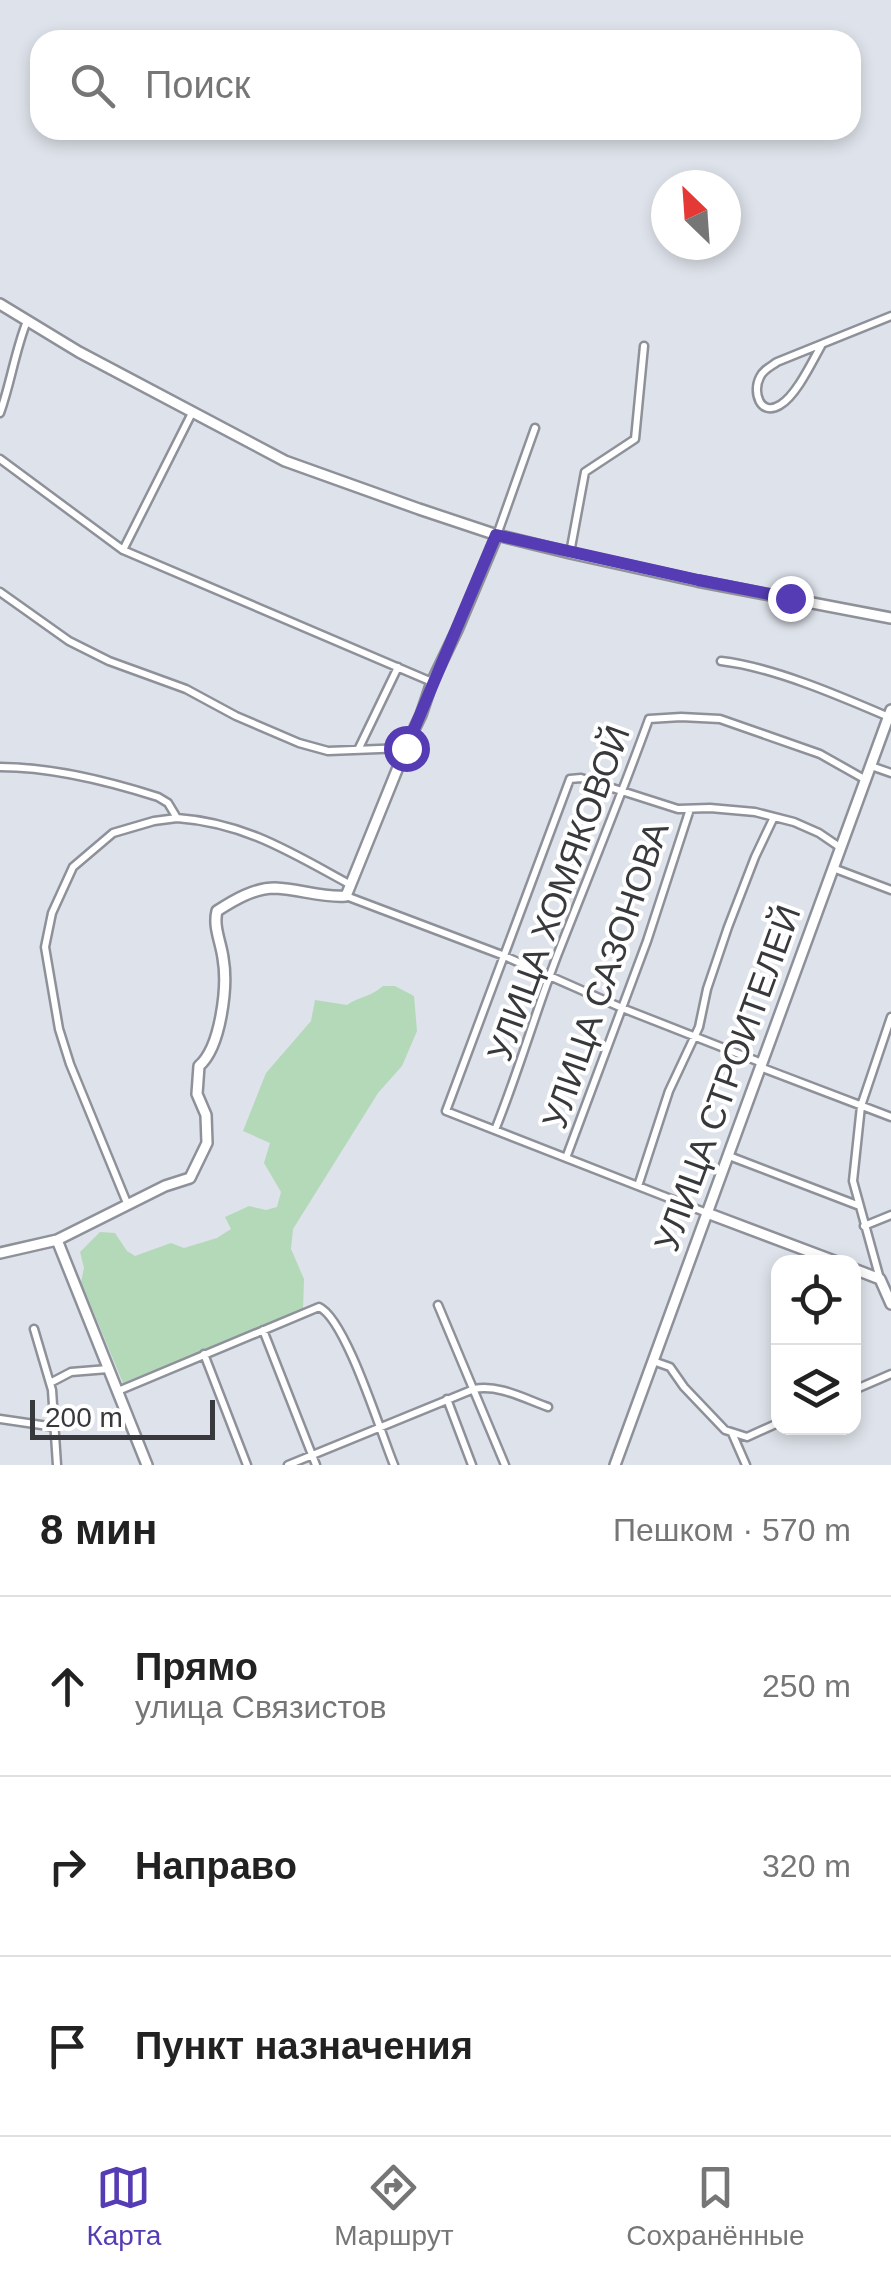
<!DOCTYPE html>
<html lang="ru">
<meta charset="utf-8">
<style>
:root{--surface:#fff;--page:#f2f2f2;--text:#222;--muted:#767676;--line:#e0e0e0;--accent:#553cb4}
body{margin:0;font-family:Helvetica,sans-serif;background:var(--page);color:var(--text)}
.controls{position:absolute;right:30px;bottom:30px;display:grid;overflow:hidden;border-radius:20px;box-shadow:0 5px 15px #0003}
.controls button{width:90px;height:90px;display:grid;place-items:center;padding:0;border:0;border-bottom:2px solid var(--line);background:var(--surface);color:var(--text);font:50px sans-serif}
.compass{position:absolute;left:651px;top:170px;width:90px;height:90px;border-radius:50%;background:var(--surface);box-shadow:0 5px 15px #0003;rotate:335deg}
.scale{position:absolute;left:30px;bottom:25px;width:185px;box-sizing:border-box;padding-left:10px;border:5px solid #38393c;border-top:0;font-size:28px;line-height:35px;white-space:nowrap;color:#38393c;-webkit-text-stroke:8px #fff;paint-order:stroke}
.stop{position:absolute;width:30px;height:30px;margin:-22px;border:8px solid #553cb4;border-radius:50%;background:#fff}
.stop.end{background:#553cb4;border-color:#fff;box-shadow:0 2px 10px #0008}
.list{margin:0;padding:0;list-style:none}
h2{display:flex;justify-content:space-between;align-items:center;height:130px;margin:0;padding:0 40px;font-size:42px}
h2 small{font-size:32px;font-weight:400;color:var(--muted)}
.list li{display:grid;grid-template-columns:65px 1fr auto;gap:30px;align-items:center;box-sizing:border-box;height:180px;padding:0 40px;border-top:2px solid var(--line)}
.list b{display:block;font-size:38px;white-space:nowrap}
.list p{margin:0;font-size:32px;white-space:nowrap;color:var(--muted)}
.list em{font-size:32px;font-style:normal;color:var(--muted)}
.icon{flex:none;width:55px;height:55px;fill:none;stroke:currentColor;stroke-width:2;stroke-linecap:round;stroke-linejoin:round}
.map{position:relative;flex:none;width:891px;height:1465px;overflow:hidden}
.search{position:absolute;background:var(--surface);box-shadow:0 5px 15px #0003;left:30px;right:30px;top:30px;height:110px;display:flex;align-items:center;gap:25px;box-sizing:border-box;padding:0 35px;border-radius:30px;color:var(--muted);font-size:38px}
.sheet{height:670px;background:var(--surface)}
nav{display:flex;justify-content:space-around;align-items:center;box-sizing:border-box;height:140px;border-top:2px solid var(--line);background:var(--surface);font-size:28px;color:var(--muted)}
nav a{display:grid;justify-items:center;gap:5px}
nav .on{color:var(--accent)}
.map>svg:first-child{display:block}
.green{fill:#b3d9b9}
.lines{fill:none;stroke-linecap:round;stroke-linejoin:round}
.street-casing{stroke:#8e9199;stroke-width:11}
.secondary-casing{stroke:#8e9199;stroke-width:14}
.street{stroke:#fff;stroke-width:6}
.secondary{stroke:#fff;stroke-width:9}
.route{stroke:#553cb4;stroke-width:12}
.labels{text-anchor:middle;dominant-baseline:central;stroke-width:8;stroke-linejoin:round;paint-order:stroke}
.street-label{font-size:35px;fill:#38393c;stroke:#fff}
</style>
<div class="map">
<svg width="891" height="1465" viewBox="0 0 891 1465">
<rect width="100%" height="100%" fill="#dee2ea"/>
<path class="green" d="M383 986H395L414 996 417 1031 402 1066 378 1093 293 1229 291 1249 304 1279 303 1310 123 1383 81 1282 84 1268 80 1252 100 1232 115 1233 127 1251 135 1256 171 1243 184 1248 217 1238 231 1229 225 1217 249 1206 266 1210 277 1207 281 1192 264 1163 270 1143 243 1131 266 1073 311 1021 315 1000 347 1005C360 996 371 997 383 986Z"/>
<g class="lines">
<defs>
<path id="street" d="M821 346C812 362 796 396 780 405 760 417 752 392 760 377 763 370 770 367 777 362L891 316
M0 413C11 382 15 351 27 321
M0 459 123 550 432 682
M497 535 535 428
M123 550 192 413
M570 553 585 472 635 439 644 346
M0 592 69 641 109 661 186 689 236 716 299 743 328 751 405 748
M721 661C773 667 840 696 889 717
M358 750 398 667
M871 766 891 773
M0 767C53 767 108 781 158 797L168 803 177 818C246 823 292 853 351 885
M833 868 891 890
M346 896 502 955 622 1008 762 1063
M760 1067 891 1117
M495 1130C518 1073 535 1014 557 956 588 877 620 799 649 719L681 717 720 719 820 754 866 780
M729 1156 857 1205
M566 1158 647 941 690 809
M638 1186 669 1091 699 1027 707 989 728 927 755 857 774 817
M127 1203 70 1064 59 1029 45 947 52 913 73 867 113 833 154 821 177 818
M707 1213 446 1111 570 779 581 778 678 809 710 808 755 812 794 822 819 833 841 848
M864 1226 891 1215
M880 1279 853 1181 861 1106 891 1017
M438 1305 505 1465
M34 1329 52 1390 57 1465
M263 1330 316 1465
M204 1354 247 1465
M653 1361 670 1367 684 1387 725 1430 747 1437 778 1423
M50 1383 71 1372 108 1369
M854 1390 891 1374
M118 1391 319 1307C346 1319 381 1434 394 1465
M447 1399 472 1465
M0 1419 55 1427
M732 1433 746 1465
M288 1465 474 1389C499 1384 525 1399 548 1407"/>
<path id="secondary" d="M0 304 79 352 285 461 419 509 497 535 570 553 697 581 891 618
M707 1213 837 1262
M57 1240 147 1465
M0 1253 57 1240 165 1186 190 1178 207 1143 206 1115 197 1094 199 1066C221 1047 228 986 223 958 221 942 213 927 217 911 234 900 254 888 275 888 300 889 322 898 346 896L401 760 405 756V748L421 715 432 682 457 630 497 535
M854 1269 880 1279 891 1304
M615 1465 891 710"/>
</defs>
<use href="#street" class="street-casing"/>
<use href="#secondary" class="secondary-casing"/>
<use href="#street" class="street"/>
<use href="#secondary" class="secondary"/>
</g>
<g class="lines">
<path class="route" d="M406 748 496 535 698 580 790 598"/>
</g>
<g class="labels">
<g class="street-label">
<text transform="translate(558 893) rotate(-70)">УЛИЦА ХОМЯКОВОЙ</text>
<text transform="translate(605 975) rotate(-71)">УЛИЦА САЗОНОВА</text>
<text transform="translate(727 1078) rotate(-70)">УЛИЦА СТРОИТЕЛЕЙ</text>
</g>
</g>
</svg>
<div class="controls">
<button><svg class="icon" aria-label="locate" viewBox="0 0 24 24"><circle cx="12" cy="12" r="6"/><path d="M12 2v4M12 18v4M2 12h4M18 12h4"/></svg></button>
<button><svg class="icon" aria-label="layers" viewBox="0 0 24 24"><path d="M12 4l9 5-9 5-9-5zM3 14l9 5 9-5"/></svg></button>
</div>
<svg class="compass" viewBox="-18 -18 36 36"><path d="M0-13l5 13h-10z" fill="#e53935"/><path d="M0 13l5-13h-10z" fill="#767676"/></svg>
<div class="scale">200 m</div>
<div class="stop" style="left:406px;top:748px"></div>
<div class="stop end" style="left:790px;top:598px"></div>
<div class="search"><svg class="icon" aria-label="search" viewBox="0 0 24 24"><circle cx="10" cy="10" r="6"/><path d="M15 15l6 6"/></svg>Поиск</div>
</div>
<section class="sheet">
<h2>8 мин<small>Пешком · 570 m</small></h2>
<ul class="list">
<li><svg class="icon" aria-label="ahead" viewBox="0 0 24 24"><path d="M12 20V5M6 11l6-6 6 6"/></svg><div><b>Прямо</b><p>улица Связистов</p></div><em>250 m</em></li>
<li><svg class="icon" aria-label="right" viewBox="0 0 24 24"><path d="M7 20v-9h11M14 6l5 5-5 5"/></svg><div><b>Направо</b></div><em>320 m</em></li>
<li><svg class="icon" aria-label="arrive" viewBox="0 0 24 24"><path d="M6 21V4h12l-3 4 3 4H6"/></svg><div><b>Пункт назначения</b></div></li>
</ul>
</section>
<nav>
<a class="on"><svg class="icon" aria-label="map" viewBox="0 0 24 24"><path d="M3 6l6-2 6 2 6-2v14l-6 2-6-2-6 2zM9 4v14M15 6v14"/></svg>Карта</a>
<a><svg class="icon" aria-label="directions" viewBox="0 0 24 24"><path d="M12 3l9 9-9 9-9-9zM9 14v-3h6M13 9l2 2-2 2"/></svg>Маршрут</a>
<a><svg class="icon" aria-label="saved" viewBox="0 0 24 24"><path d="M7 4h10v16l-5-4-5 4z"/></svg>Сохранённые</a>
</nav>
